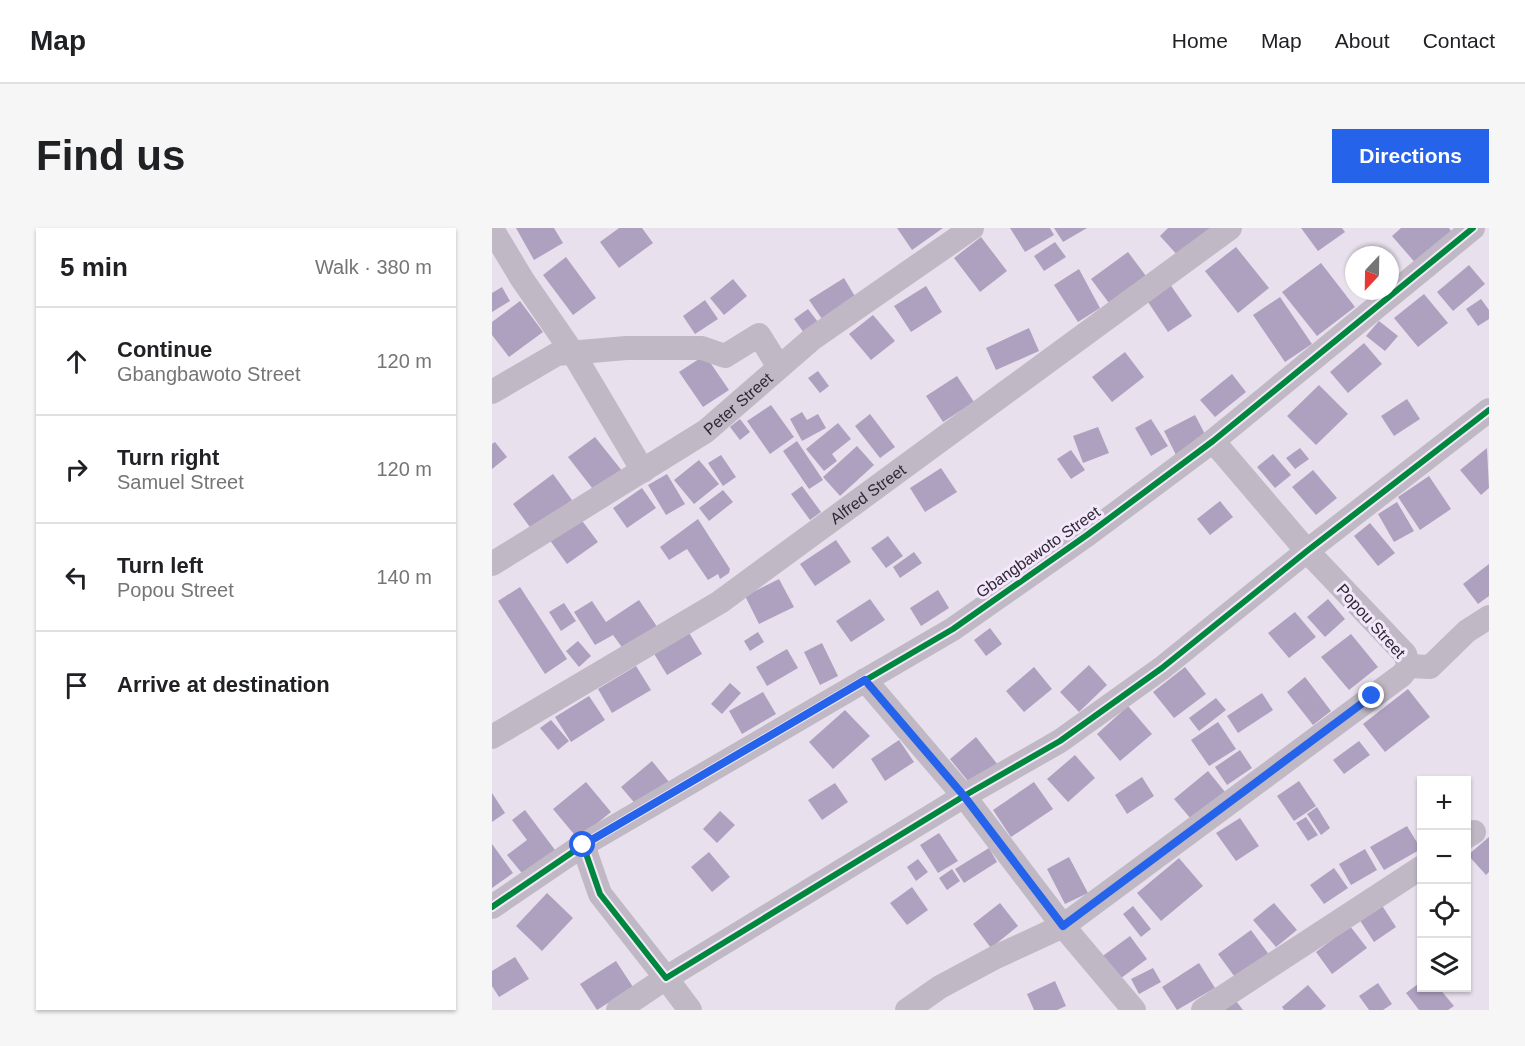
<!DOCTYPE html>
<meta charset="utf-8">
<style>
:root{--surface:#fff;--page:#f6f6f6;--text:#202124;--muted:#757577;--line:#e0e0e0;--accent:#2563eb}
body{margin:0;font-family:Arial,sans-serif;background:var(--page);color:var(--text)}
.controls{position:absolute;right:18px;bottom:18px;display:grid;overflow:hidden;border-radius:0px;box-shadow:0 2px 4px #0004}
.controls button{width:54px;height:54px;display:grid;place-items:center;padding:0;border:0;border-bottom:2px solid var(--line);background:var(--surface);color:var(--text);font:30px sans-serif}
.compass{position:absolute;left:853px;top:18px;width:54px;height:54px;border-radius:50%;background:var(--surface);box-shadow:0 2px 4px #0004;rotate:202deg}
.stop{position:absolute;width:18px;height:18px;margin:-14px;border:4px solid #2563eb;border-radius:50%;background:#fff}
.stop.end{background:#2563eb;border-color:#fff;box-shadow:0 2px 6px #0008}
.list{margin:0;padding:0;list-style:none}
h2{display:flex;justify-content:space-between;align-items:center;height:78px;margin:0;padding:0 24px;font-size:26px}
h2 small{font-size:20px;font-weight:400;color:var(--muted)}
.list li{display:grid;grid-template-columns:39px 1fr auto;gap:18px;align-items:center;box-sizing:border-box;height:108px;padding:0 24px;border-top:2px solid var(--line)}
.list b{display:block;font-size:22px;white-space:nowrap}
.list p{margin:0;font-size:20px;white-space:nowrap;color:var(--muted)}
.list em{font-size:20px;font-style:normal;color:var(--muted)}
.icon{flex:none;width:33px;height:33px;fill:none;stroke:currentColor;stroke-width:2;stroke-linecap:round;stroke-linejoin:round}
.map{position:relative;flex:none;width:997px;height:782px;overflow:hidden;border-radius:0px}
header{display:flex;align-items:center;gap:36px;box-sizing:border-box;height:84px;padding:0 30px;background:var(--surface);border-bottom:2px solid var(--line)}
header strong{font-size:28px}
nav{display:flex;gap:33px;margin-inline-start:auto;font-size:21px}
.intro{display:flex;align-items:center;justify-content:space-between;box-sizing:border-box;height:144px;padding:0 36px}
h1{margin:0;font-size:42px}
.button{padding:15px 27px;border-radius:0px;background:var(--accent);color:#fff;font-size:21px;font-weight:700}
main{display:flex;gap:36px;padding:0 36px}
aside{flex:1;background:var(--surface);border-radius:0px;box-shadow:0 2px 4px #0004}
.map>svg:first-child{display:block}
.building{fill:#aea1c0}
.lines{fill:none;stroke-linecap:round;stroke-linejoin:round}
.minor{stroke:#c0b9c5;stroke-width:24}
.cycleway-casing{stroke:#f3e7fa;stroke-width:10}
.cycleway{stroke:#00873e;stroke-width:6}
.route{stroke:#2563eb;stroke-width:8}
.labels{text-anchor:middle;dominant-baseline:central;stroke-width:6;stroke-linejoin:round;paint-order:stroke}
.street-label{font-size:16px;fill:#2d2736;stroke:#f3e7fa}
</style>
<header>
<strong>Map</strong>
<nav><a>Home</a><a>Map</a><a>About</a><a>Contact</a></nav>
</header>
<div class="intro"><h1>Find us</h1><a class="button">Directions</a></div>
<main>
<aside>
<h2>5 min<small>Walk · 380 m</small></h2>
<ul class="list">
<li><svg class="icon" aria-label="ahead" viewBox="0 0 24 24"><path d="M12 20V5M6 11l6-6 6 6"/></svg><div><b>Continue</b><p>Gbangbawoto Street</p></div><em>120 m</em></li>
<li><svg class="icon" aria-label="right" viewBox="0 0 24 24"><path d="M7 20v-9h11M14 6l5 5-5 5"/></svg><div><b>Turn right</b><p>Samuel Street</p></div><em>120 m</em></li>
<li><svg class="icon" aria-label="left" viewBox="0 0 24 24"><path d="M17 20v-9H6M10 6l-5 5 5 5"/></svg><div><b>Turn left</b><p>Popou Street</p></div><em>140 m</em></li>
<li><svg class="icon" aria-label="arrive" viewBox="0 0 24 24"><path d="M6 21V4h12l-3 4 3 4H6"/></svg><div><b>Arrive at destination</b></div></li>
</ul>
</aside>
<div class="map">
<svg width="997" height="782" viewBox="0 0 997 782">
<rect width="100%" height="100%" fill="#e8e0ec"/>
<path class="building" d="M24 0H62L71 15 42 32Z
M127 0H150L161 15 127 40 108 14Z
M405 0H451L420 22Z
M518 0H558L562 7 533 24Z
M562 0H595L571 14Z
M676 0H718L719 1 688 30 668 8Z
M809 0H850L853 4 826 23Z
M909 0H957L962 7 926 38 900 8Z
M489 9 515 43 488 64 462 30Z
M563 14 574 29 552 43 542 28Z
M744 19 777 60 746 85 713 43Z
M636 24 654 48 617 75 599 51Z
M74 29 104 70 81 87 51 47Z
M829 35 863 79 825 108 790 64Z
M977 37 993 56 961 83 945 64Z
M587 41 608 80 586 94 562 57Z
M352 50 364 70 330 91 317 72Z
M241 51 255 68 232 87 218 70Z
M675 52 700 88 676 104 652 68Z
M434 58 450 84 419 104 402 78Z
M10 59 18 73 0 84V65Z
M932 66 956 95 926 119 902 90Z
M788 69 820 116 793 134 761 87Z
M989 71 997 82V91L986 98 974 81Z
M213 72 226 91 203 106 191 88Z
M28 73 51 104 17 129 0 107V94Z
M316 81 326 94 312 105 302 91Z
M381 87 403 113 379 132 357 106Z
M887 93 906 108 893 123 874 108Z
M537 100 547 123 504 142 494 120Z
M872 115 890 136 856 165 838 144Z
M633 124 652 149 620 174 600 149Z
M213 127 237 162 211 179 187 144Z
M326 143 337 158 328 165 316 150Z
M740 146 754 164 723 189 708 172Z
M465 148 482 174 451 194 434 168Z
M827 157 856 186 824 217 795 188Z
M915 171 928 191 902 208 889 188Z
M279 177 302 209 278 226 255 193Z
M310 184 315 192 326 186 334 200 310 213 298 191Z
M378 186 403 219 388 230 363 198Z
M703 187 715 210 684 227 672 203Z
M248 191 258 204 248 212 238 199Z
M659 191 676 218 659 228 643 200Z
M346 195 359 211 340 226 345 233 332 243 314 221Z
M606 199 617 225 591 235 581 208Z
M103 209 131 244 104 265 76 229Z
M305 213 331 252 317 261 291 223Z
M3 214 15 229 0 241V216Z
M365 218 382 237 348 268 331 249Z
M808 220 817 231 803 241 794 230Z
M995 220 997 260 989 267 968 242Z
M579 222 593 242 579 251 565 231Z
M781 226 799 247 783 260 765 239Z
M229 227 244 249 231 258 216 235Z
M207 232 227 256 202 276 182 252Z
M449 240 465 264 433 284 418 260Z
M821 242 845 270 824 287 800 259Z
M61 246 80 272 40 302 21 276Z
M175 246 193 276 174 287 156 257Z
M937 248 959 281 928 302 906 269Z
M310 258 329 284 318 292 299 266Z
M150 260 164 280 135 300 121 280Z
M231 262 241 274 217 293 207 280Z
M728 273 741 289 718 307 705 291Z
M905 274 922 303 902 314 886 286Z
M88 290 106 314 75 336 57 311Z
M206 291 238 341 237 345 228 351 226 346 216 352 195 321 177 332 168 319Z
M878 295 903 325 886 338 862 308Z
M396 308 411 328 394 340 379 320Z
M344 312 359 334 323 358 308 336Z
M422 324 430 335 408 350 401 339Z
M997 336V368L986 376 971 356Z
M287 351 302 379 267 396 253 368Z
M28 359 75 431 53 446 6 373Z
M446 362 457 380 429 398 418 380Z
M378 371 393 392 359 414 344 393Z
M836 371 853 391 833 409 815 389Z
M147 372 166 400 132 422 121 407 103 417 82 384 100 373 114 394Z
M72 375 84 393 69 403 57 384Z
M803 384 824 409 797 430 776 405Z
M498 400 510 416 494 428 482 412Z
M196 403 210 426 175 447 161 424Z
M266 404 272 414 258 423 252 413Z
M859 406 886 439 857 462 829 429Z
M86 413 99 428 87 439 74 423Z
M330 415 346 448 328 457 312 424Z
M295 421 306 440 275 458 264 439Z
M597 437 615 457 587 484 568 464Z
M144 438 159 462 120 485 106 461Z
M542 439 560 461 532 484 514 463Z
M693 439 714 466 682 490 661 464Z
M813 449 839 483 821 497 795 464Z
M238 455 249 465 230 486 219 476Z
M916 461 938 489 893 524 871 496Z
M271 464 284 486 250 506 237 483Z
M770 465 781 482 746 505 735 488Z
M97 468 113 492 79 514 63 489Z
M724 470 734 482 707 503 697 490Z
M636 478 660 506 628 533 605 506Z
M353 482 378 508 341 541 317 514Z
M59 492 77 513 66 522 48 500Z
M726 494 744 521 717 538 699 512Z
M484 509 506 537 480 558 458 531Z
M407 512 422 534 393 553 379 531Z
M867 513 878 527 852 546 841 532Z
M748 522 760 540 735 557 723 539Z
M583 527 603 550 576 574 555 551Z
M160 533 177 554 146 579 129 559Z
M716 543 733 564 699 591 682 571Z
M650 549 662 568 635 586 623 567Z
M807 553 824 578 802 593 785 568Z
M94 554 119 584 86 611 61 581Z
M542 554 561 581 519 609 501 582Z
M343 555 356 574 330 592 316 572Z
M0 565 13 585 0 594Z
M825 579 838 600 829 607 815 586Z
M33 582 66 626 34 650 15 627 35 612 20 592Z
M228 583 243 597 225 615 211 601Z
M814 589 826 607 816 613 804 595Z
M748 590 767 618 744 633 724 605Z
M915 598 929 621 892 642 878 619Z
M447 605 466 633 446 645 428 617Z
M997 609V644L994 647 976 627Z
M0 616 21 645 0 660Z
M497 620 505 634 472 655 463 641Z
M873 621 885 642 859 657 847 636Z
M217 624 238 649 220 664 199 639Z
M577 629 596 665 573 676 555 641Z
M687 630 711 658 669 693 645 665Z
M426 631 436 644 424 653 415 639Z
M842 640 856 660 832 676 818 657Z
M460 641 468 653 455 662 447 650Z
M420 659 436 682 415 697 398 675Z
M55 665 81 690 50 723 24 698Z
M508 675 526 698 499 720 481 696Z
M782 675 805 702 784 719 761 692Z
M889 676 904 699 882 714 867 691Z
M641 678 659 701 649 709 631 686Z
M858 698 875 720 840 746 824 724Z
M759 702 778 728 745 752 726 726Z
M638 708 655 731 625 753 608 730Z
M23 729 37 751 7 769 0 758V743Z
M124 733 141 759 105 782 88 756Z
M707 735 723 760 685 782 670 759Z
M661 740 669 754 647 766 639 751Z
M563 753 574 778 565 782H542L535 766Z
M930 753V760H947L962 778 956 782H927L914 765Z
M886 755 900 776 891 782H877L867 768Z
M816 757 834 778 829 782H792L790 779Z
M744 773 751 782H731Z"/>
<g class="lines">
<g class="minor">
<path d="M0 1 30 51 81 125 151 243"/>
<path d="M0 164 65 126 134 120H210L233 128 267 107 287 139"/>
<path id="s1" d="M0 336 214 203 320 111 480 0"/>
<path d="M917 438 938 439 975 403 997 389"/>
<path d="M373 452 472 568 571 698 642 782"/>
<path id="s2" d="M0 509 228 374 738 0"/>
<path d="M974 609 982 604"/>
<path d="M91 617 461 401 595 307 721 213 981 0"/>
<path d="M0 679 91 617 108 666 174 750 472 568 568 513 670 440 815 323 997 182"/>
<path d="M126 782 174 750 198 782"/>
<path d="M415 782 448 759 504 729 571 698 910 447 917 438 913 426 815 323 721 213"/>
<path d="M711 782 930 639"/>
</g>
<defs>
<path id="cycleway" d="M91 617 461 401 595 307 721 213 981 0
M0 679 91 617 108 666 174 750 472 568 568 513 670 440 815 323 997 182"/>
</defs>
<use href="#cycleway" class="cycleway-casing"/>
<use href="#cycleway" class="cycleway"/>
</g>
<g class="lines">
<path class="route" d="M91 617 373 452 472 568 571 698 880 468"/>
</g>
<g class="labels">
<g class="street-label">
<text stroke="none"><textPath href="#s1" startOffset="294">Peter Street</textPath></text>
<text stroke="none"><textPath href="#s2" startOffset="448">Alfred Street</textPath></text>
<text transform="translate(546 324) rotate(-35)">Gbangbawoto Street</text>
<text transform="translate(879 393) rotate(48)">Popou Street</text>
</g>
</g>
</svg>
<div class="controls">
<button>+</button>
<button>−</button>
<button><svg class="icon" aria-label="locate" viewBox="0 0 24 24"><circle cx="12" cy="12" r="6"/><path d="M12 2v4M12 18v4M2 12h4M18 12h4"/></svg></button>
<button><svg class="icon" aria-label="layers" viewBox="0 0 24 24"><path d="M12 4l9 5-9 5-9-5zM3 14l9 5 9-5"/></svg></button>
</div>
<svg class="compass" viewBox="-18 -18 36 36"><path d="M0-13l5 13h-10z" fill="#e53935"/><path d="M0 13l5-13h-10z" fill="#757577"/></svg>
<div class="stop" style="left:91px;top:617px"></div>
<div class="stop end" style="left:880px;top:468px"></div>
</div>
</main>
